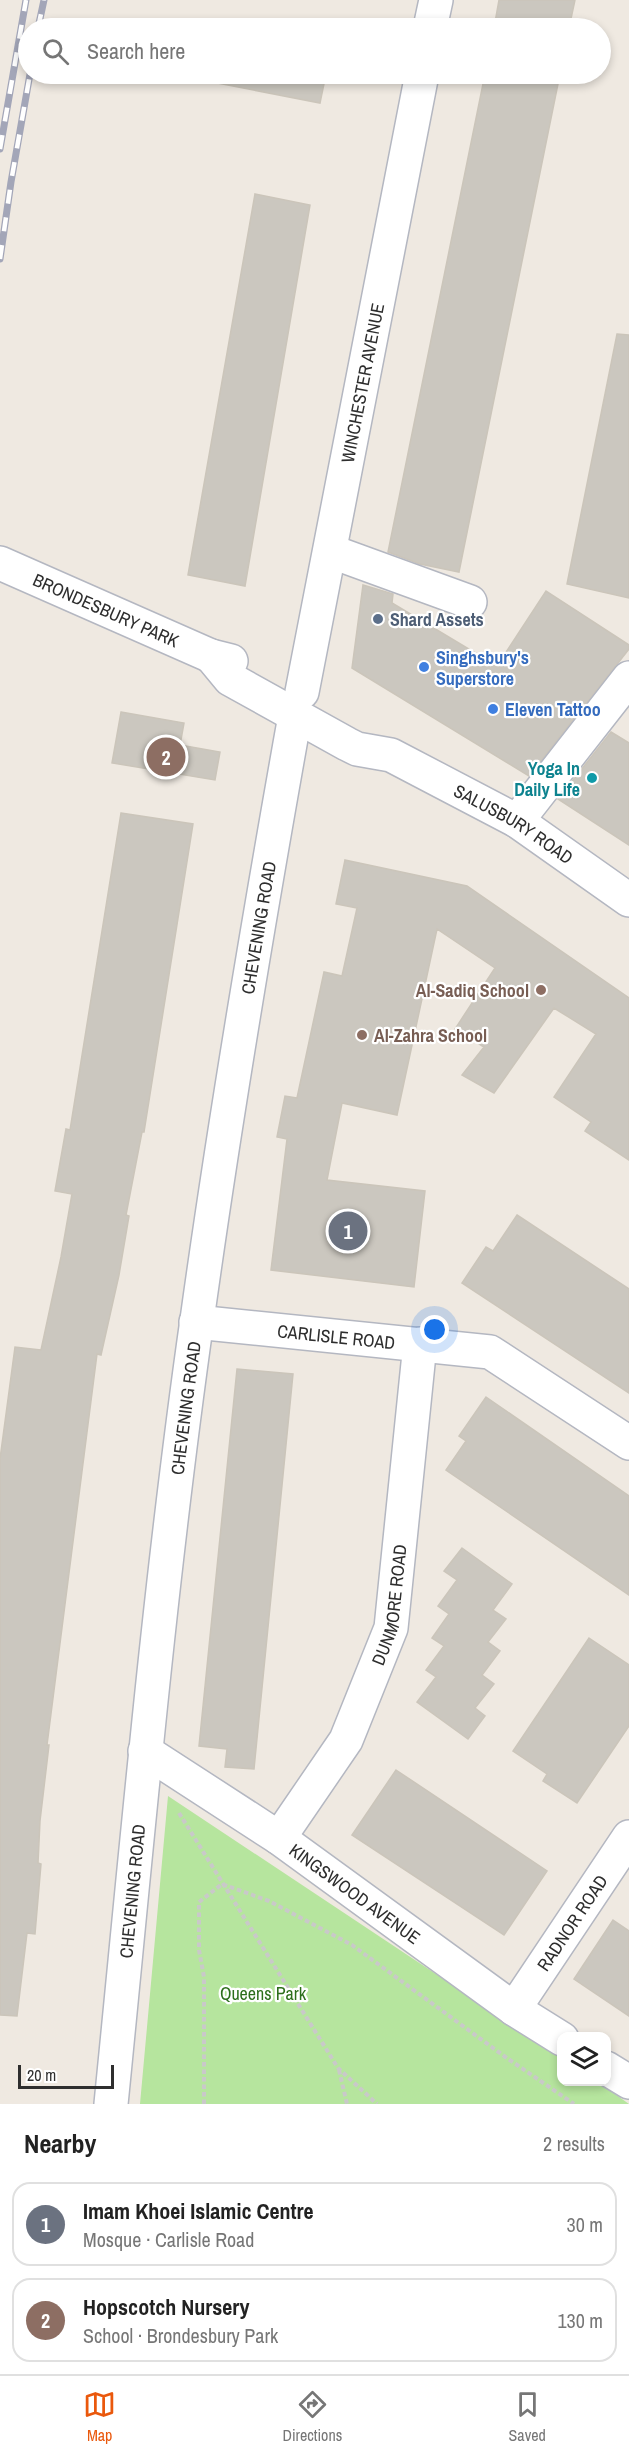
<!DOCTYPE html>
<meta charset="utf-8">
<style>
:root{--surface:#fff;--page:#f6f6f6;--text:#222;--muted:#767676;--line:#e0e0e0;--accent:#ea580c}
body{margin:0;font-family:"Archivo Narrow",sans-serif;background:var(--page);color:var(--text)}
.controls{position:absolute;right:18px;bottom:18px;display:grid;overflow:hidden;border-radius:12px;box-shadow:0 3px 9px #0003}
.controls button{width:54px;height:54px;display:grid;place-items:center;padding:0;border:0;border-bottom:2px solid var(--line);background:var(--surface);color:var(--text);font:30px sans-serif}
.scale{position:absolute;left:18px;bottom:15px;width:96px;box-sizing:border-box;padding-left:6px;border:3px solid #2e2e2e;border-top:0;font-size:16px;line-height:21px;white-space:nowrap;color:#2e2e2e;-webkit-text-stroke:4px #fff;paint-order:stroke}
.you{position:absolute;left:435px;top:1330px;width:21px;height:21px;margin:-15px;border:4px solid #fff;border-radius:50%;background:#1a73e8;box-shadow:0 0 0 9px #1a73e833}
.badge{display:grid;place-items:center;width:39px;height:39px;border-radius:50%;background:var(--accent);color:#fff;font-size:20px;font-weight:700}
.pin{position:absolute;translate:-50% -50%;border:3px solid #fff;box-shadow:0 2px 6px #0006}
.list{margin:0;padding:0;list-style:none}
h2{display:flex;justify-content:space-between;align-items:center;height:78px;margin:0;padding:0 24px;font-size:26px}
h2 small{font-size:20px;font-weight:400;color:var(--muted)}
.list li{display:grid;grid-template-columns:39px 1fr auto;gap:18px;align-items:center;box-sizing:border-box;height:84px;margin:0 12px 12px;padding:0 12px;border:2px solid var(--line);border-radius:18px}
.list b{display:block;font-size:22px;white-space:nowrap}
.list p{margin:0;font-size:20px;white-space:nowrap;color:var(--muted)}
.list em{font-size:20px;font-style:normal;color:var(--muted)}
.icon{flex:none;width:33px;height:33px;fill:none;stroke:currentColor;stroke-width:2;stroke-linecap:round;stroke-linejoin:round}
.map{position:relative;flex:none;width:629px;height:2104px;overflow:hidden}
.search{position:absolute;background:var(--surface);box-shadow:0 3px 9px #0003;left:18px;right:18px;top:18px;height:66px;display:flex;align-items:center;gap:15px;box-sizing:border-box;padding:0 21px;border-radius:33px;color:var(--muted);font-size:22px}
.sheet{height:270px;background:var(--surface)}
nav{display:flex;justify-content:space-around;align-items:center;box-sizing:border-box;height:84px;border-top:2px solid var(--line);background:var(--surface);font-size:16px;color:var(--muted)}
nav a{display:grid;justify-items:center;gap:3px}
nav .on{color:var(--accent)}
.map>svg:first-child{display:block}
.green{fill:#b6e59e}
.building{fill:#cbc7bf;stroke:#cbc5ba;stroke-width:1.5}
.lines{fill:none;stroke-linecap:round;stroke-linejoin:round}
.minor-casing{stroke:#b4b7c1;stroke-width:36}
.path{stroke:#c9c9c9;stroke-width:4;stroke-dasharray:4.5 3;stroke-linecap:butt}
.minor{stroke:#fff;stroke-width:33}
.rail-casing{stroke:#a3a6b8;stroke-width:7}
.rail{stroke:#fff;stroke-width:4.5;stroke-dasharray:14;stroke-linecap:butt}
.service-dot{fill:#5c6f8a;stroke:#fff;stroke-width:2}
.shop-dot{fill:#3f7fe0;stroke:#fff;stroke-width:2}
.culture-dot{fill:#0f9aa8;stroke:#fff;stroke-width:2}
.education-dot{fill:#8d6e63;stroke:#fff;stroke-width:2}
.labels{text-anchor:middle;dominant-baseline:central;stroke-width:4.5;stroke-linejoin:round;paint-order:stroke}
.street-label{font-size:18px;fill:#2e2e2e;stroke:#fff}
.service-label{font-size:18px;font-weight:bold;fill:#4e5e75;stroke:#fff;text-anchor:start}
.shop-label{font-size:18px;font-weight:bold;fill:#366cbe;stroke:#fff;text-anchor:start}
.culture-label{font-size:18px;font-weight:bold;fill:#0d838f;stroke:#fff;text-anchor:end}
.education-label{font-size:18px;font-weight:bold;fill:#785e54;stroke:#fff;text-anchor:end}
.park-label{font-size:18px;fill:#2c6e1b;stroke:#fff}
</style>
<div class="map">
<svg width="629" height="2104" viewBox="0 0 629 2104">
<rect width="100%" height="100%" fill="#efe9e1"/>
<path class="green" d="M168 1796 561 2057 562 2082H598L629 2104H140Z"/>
<path class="building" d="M499 0H575L569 28H494Z
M120 19 169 28H118Z
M171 74H326L320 103Z
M485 74H560L459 572 420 564 388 552Z
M255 194 310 205 245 586 188 575Z
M617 334 629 335V598L567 584Z
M363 585 393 594 392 603 497 666 546 591 629 645V649L529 776 352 668Z
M121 712 184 723 180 745 220 752 215 780 112 763Z
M611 732 629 743V845L558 799Z
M121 813 193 824 144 1132H142L126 1215 129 1216 119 1275 101 1355 97 1354 47 1745H49L40 1821 38 1863 41 1864 35 1934 27 1933 17 2016 0 2015V1459L15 1347 41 1350 61 1257 72 1194 55 1191 66 1129 70 1130Z
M345 860 467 886 629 998V1160L585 1131 591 1122 554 1097 596 1034 554 1008 494 1093 462 1075 484 1047 455 1029 495 968 437 929 397 1115 342 1103 327 1180 425 1191 414 1287 271 1270 287 1139 277 1137 285 1096 297 1098 324 972 342 976 357 908 336 904Z
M517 1215 629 1289V1393L462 1283 486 1247 493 1251Z
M237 1369 293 1374 254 1769 225 1767 227 1749 199 1746Z
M486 1397 629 1496V1595L446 1470 466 1441 459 1436Z
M462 1548 512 1584 493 1610 506 1619 488 1642 500 1651 482 1675 494 1684 475 1708 485 1716 468 1739 417 1702 436 1677 426 1670 444 1646 432 1638 449 1614 438 1606 457 1580 444 1571Z
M589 1638 629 1665V1726L577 1803 543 1781 547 1774 513 1751Z
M396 1770 547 1871 504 1935 352 1835Z
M613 1920 629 1931V2016L574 1979Z"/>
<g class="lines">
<defs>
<g id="minor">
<path d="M430 28 436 0"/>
<path d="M330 551 470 602"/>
<path id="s1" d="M0 563 211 656 231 661"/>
<path id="s2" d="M211 656 230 679 347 744 357 749 391 755 517 821 629 900"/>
<path id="s3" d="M302 692 422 74"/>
<path d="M517 821 629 678"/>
<path id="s4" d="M196 1322 490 1352 629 1443"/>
<path id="s5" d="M145 1751 279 1838 514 2009 562 2039"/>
<path id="s6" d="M279 1838 346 1740 391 1628 420 1344"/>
<path id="s7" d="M514 2009 629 1837"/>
<path d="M606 2068 629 2082"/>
<path id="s8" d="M111 2104C137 1843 160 1580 197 1320 225 1118 259 917 295 716"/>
</g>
</defs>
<use href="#minor" class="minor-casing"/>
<path class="path" d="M155 20 198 28
M374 74 389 77
M179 1813 338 2068 377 2104
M339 2070 347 2104
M204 2104V1977L199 1950V1902L222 1884 269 1901 352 1945 504 2056 574 2104"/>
<use href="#minor" class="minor"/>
<defs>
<path id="rail" d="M38 28 44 0
M0 149 26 0
M0 259 11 182 30 74"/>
</defs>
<use href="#rail" class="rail-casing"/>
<use href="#rail" class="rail"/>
</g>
<circle class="service-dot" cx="378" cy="619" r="6"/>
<g class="shop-dot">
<circle cx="424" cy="667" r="6"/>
<circle cx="493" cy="709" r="6"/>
</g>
<circle class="culture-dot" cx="592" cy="778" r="6"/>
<g class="education-dot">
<circle cx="541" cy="990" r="6"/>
<circle cx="362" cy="1035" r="6"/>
</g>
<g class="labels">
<g class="street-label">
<text stroke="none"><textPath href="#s3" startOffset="315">WINCHESTER AVENUE</textPath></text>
<text stroke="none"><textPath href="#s1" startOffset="116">BRONDESBURY PARK</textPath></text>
<text stroke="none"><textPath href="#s2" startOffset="350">SALUSBURY ROAD</textPath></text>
<text stroke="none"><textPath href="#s8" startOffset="1186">CHEVENING ROAD</textPath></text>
<text stroke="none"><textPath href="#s4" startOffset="141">CARLISLE ROAD</textPath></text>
<text stroke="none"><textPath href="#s8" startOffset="700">CHEVENING ROAD</textPath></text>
<text stroke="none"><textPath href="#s6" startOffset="262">DUNMORE ROAD</textPath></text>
<text stroke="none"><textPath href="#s8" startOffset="214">CHEVENING ROAD</textPath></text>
<text stroke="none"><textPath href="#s5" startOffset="254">KINGSWOOD AVENUE</textPath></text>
<text stroke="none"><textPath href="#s7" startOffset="104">RADNOR ROAD</textPath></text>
</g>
<g class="service-label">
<text x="390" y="619">Shard Assets</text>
</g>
<g class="shop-label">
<text x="436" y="657">Singhsbury's<tspan x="436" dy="21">Superstore</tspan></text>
<text x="505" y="709">Eleven Tattoo</text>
</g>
<g class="culture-label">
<text x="580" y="768">Yoga In<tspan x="580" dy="21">Daily Life</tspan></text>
</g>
<g class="education-label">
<text x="529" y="990">Al-Sadiq School</text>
<text x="374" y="1035" text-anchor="start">Al-Zahra School</text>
</g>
<g class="park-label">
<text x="263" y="1993">Queens Park</text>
</g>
</g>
</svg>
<div class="controls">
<button><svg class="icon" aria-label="layers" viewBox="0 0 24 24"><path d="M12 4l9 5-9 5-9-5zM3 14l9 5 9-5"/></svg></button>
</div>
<div class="scale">20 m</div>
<div class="you"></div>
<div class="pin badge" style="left:348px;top:1231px;background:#6b7280">1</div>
<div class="pin badge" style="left:166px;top:757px;background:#8d6e63">2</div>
<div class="search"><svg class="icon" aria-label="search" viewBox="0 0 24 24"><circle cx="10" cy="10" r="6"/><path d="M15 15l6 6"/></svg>Search here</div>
</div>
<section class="sheet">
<h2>Nearby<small>2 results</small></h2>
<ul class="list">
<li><span class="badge" style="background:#6b7280">1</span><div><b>Imam Khoei Islamic Centre</b><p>Mosque · Carlisle Road</p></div><em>30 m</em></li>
<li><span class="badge" style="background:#8d6e63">2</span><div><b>Hopscotch Nursery</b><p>School · Brondesbury Park</p></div><em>130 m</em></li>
</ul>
</section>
<nav>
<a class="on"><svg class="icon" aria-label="map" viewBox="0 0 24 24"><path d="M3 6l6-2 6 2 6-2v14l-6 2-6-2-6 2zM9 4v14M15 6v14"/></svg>Map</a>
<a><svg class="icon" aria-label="directions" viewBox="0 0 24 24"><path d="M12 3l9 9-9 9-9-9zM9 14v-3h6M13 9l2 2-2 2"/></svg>Directions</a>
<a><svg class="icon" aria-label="saved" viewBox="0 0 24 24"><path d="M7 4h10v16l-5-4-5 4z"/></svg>Saved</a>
</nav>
